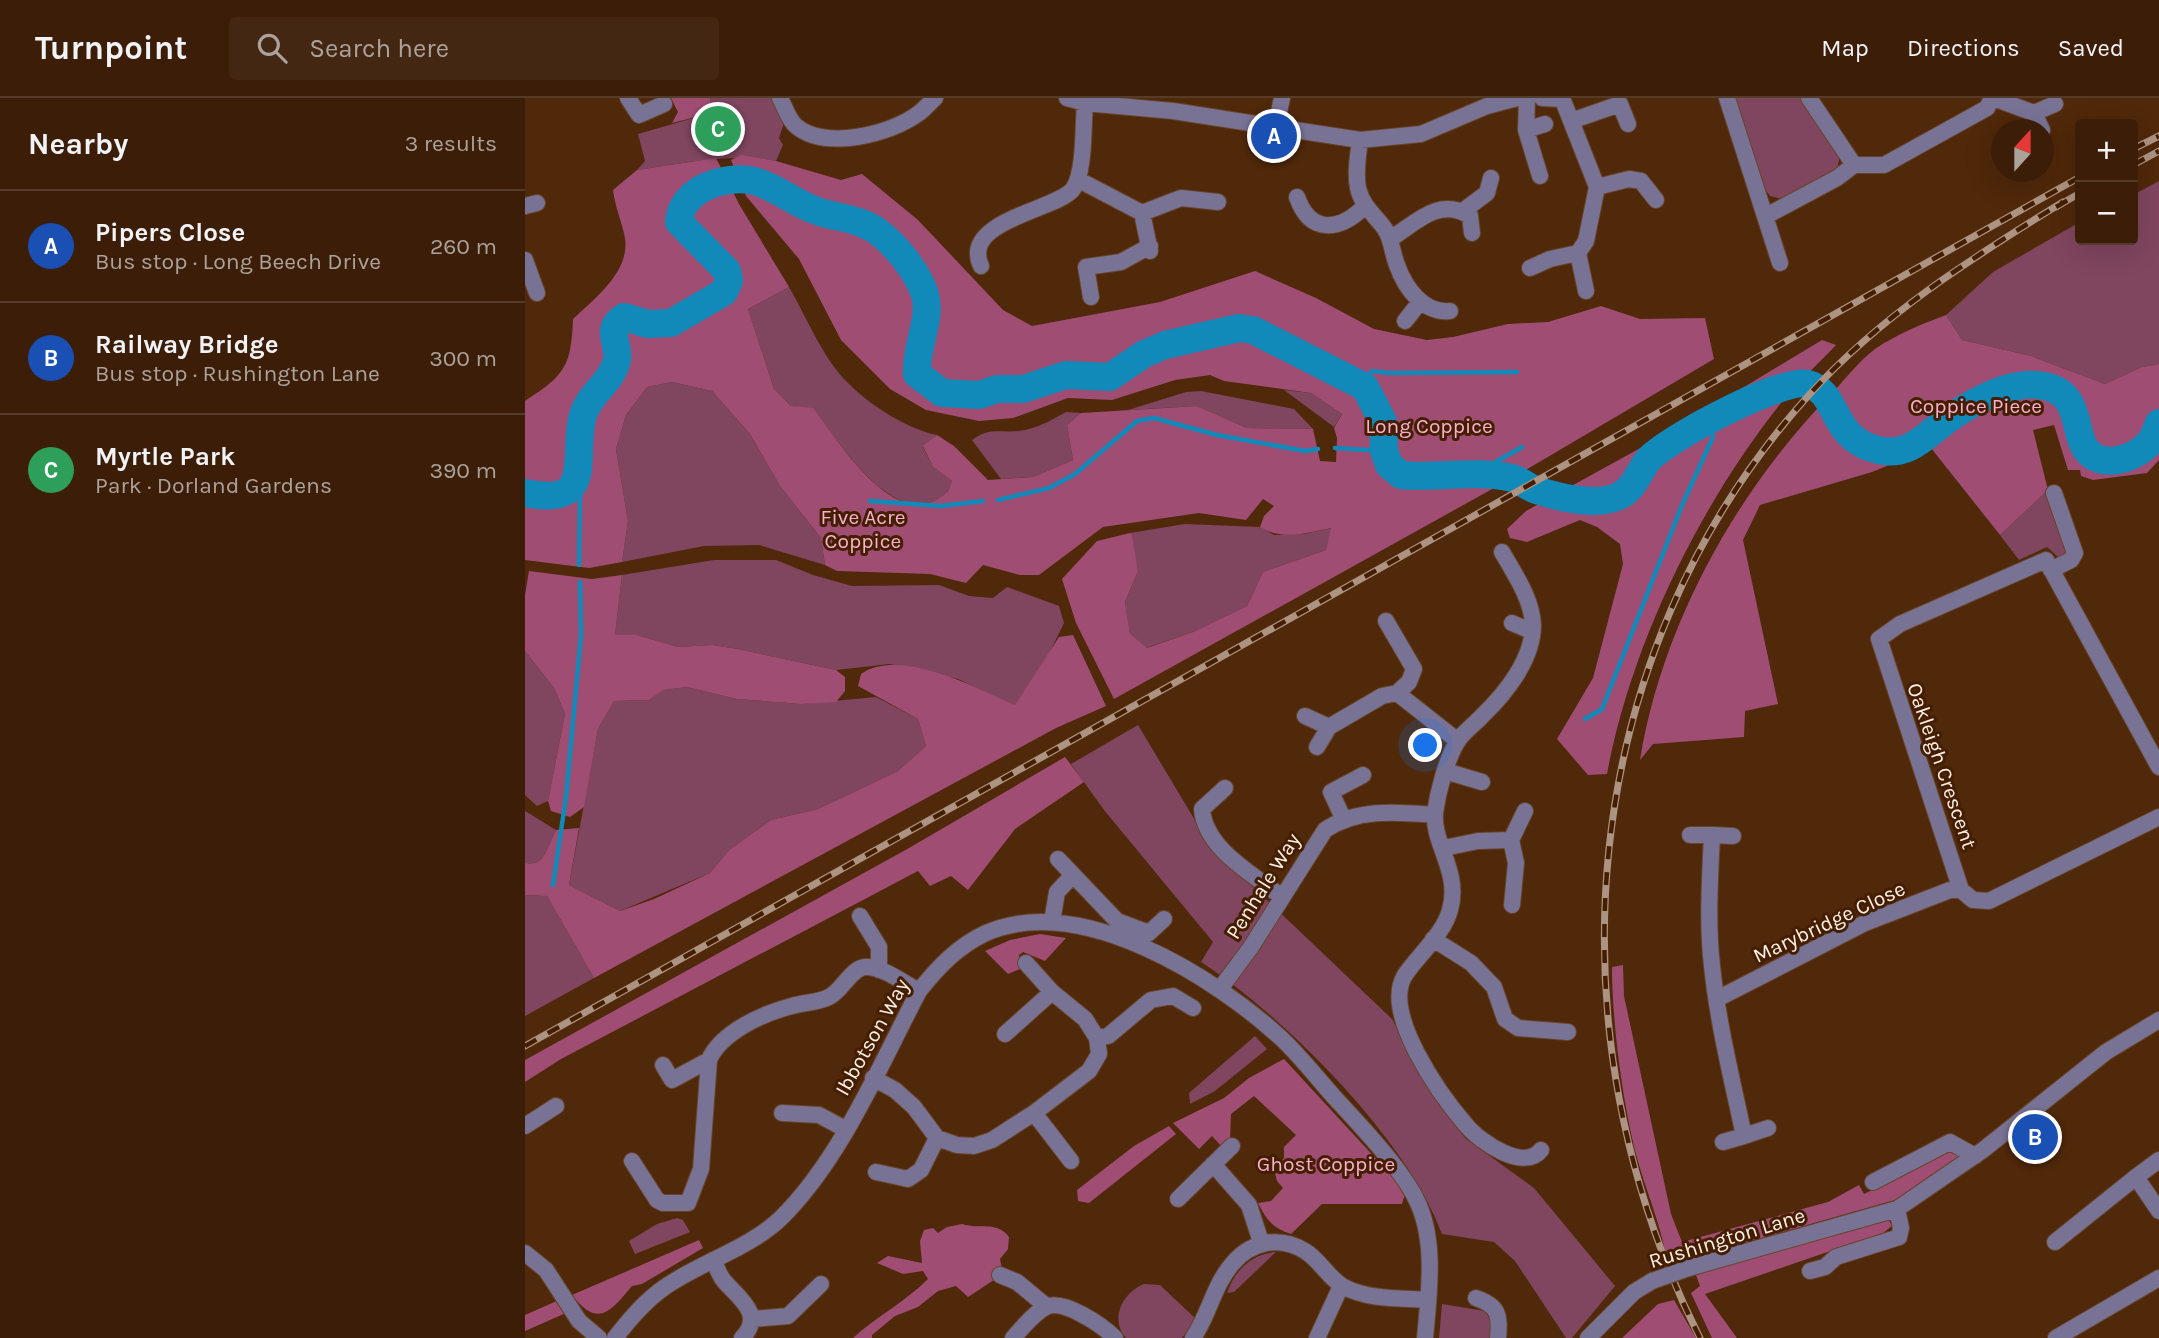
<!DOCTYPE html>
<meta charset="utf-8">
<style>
:root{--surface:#3c1e08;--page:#432712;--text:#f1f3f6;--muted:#aca29c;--line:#553c29;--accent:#6ac3f1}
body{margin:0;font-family:Karla,sans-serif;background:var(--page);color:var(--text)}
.controls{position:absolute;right:21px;top:21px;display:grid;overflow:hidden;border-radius:7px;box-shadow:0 7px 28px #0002}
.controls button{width:63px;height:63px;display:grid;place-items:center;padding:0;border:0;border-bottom:2px solid var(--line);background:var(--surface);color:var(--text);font:35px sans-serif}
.compass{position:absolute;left:1466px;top:21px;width:63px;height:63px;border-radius:50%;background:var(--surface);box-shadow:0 7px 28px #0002;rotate:21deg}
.you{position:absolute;left:901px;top:648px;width:24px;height:24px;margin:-18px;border:5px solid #fff;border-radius:50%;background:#1a73e8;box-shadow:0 0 0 10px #1a73e833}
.badge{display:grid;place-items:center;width:46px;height:46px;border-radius:50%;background:var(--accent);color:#fff;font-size:23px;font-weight:700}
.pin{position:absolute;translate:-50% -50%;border:4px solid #fff;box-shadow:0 2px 7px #0006}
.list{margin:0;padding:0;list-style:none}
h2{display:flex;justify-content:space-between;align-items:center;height:91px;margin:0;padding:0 28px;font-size:30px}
h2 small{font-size:23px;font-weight:400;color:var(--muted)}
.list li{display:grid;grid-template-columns:46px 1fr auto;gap:21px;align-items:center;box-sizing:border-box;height:112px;padding:0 28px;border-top:2px solid var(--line)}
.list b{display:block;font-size:26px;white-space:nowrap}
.list p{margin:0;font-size:23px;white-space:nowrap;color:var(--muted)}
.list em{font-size:23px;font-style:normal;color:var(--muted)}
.icon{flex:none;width:38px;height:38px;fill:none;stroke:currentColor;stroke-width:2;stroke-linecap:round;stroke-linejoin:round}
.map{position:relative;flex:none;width:1634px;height:1240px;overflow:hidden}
header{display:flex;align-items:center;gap:42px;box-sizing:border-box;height:98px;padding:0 35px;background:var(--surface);border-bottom:2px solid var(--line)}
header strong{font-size:33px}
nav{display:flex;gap:38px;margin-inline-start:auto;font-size:24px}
.search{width:490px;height:63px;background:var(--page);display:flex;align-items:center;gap:18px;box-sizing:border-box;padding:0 24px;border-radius:7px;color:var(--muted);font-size:26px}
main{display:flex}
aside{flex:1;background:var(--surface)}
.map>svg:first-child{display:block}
.green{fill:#80455f}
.forest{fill:#a04d74}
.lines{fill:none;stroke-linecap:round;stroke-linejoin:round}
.stream{stroke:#1189b9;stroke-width:4.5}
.river{stroke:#1189b9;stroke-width:28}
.minor-casing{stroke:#684429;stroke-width:18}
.minor{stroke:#787295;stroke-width:16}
.rail-casing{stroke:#ad9381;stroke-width:7}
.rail{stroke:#451e00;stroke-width:4.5;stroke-dasharray:13;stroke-linecap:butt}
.minor-bridge-casing{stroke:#684429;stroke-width:18;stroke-linecap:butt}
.minor-bridge{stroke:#787295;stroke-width:16}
.labels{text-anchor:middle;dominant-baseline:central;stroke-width:6;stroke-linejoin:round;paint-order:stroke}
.park-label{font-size:21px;fill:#f7b1ce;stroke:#451e00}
.street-label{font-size:21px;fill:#fff1e9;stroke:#451e00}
</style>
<header>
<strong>Turnpoint</strong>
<div class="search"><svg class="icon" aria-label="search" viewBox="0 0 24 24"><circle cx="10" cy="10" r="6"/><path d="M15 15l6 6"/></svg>Search here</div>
<nav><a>Map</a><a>Directions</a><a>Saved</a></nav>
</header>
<main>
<aside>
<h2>Nearby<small>3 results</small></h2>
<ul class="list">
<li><span class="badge" style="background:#1a4fb4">A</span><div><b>Pipers Close</b><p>Bus stop · Long Beech Drive</p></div><em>260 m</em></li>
<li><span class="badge" style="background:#1a4fb4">B</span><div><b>Railway Bridge</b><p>Bus stop · Rushington Lane</p></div><em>300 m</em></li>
<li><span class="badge" style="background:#2e9e5b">C</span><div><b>Myrtle Park</b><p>Park · Dorland Gardens</p></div><em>390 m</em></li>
</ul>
</aside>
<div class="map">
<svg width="1634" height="1240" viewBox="0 0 1634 1240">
<rect width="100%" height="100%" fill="#50280a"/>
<path class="green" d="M185 0H248L259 25 254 40 258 47 251 63C204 55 160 65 112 72L120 63 113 36 186 15Z
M1207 0H1278L1315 58 1312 71 1257 101 1245 98 1236 86Z
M1634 83V266L1617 269 1580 286 1506 258 1437 242 1421 217 1468 174 1555 124V142H1608V97Z
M264 189C282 220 298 261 324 286 345 307 382 331 412 337L398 349 408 369 427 383 423 395C417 398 411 403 404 405 361 419 310 339 288 311L266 308 249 291 223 211Z
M147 284 187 293 225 336 255 388 296 440 300 467 234 447 179 448 97 464 103 423 91 351 101 317 122 289Z
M759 292 786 295 817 316 809 329Z
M676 293 769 311 788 331 722 330 672 308 603 312 661 294Z
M541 314 556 315 542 327 548 362 508 379 476 381 447 342C464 329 475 335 494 333 511 331 527 322 541 314Z
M1523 392 1543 456 1533 459 1522 449 1494 462 1475 437Z
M660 426 735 429 749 437 779 436 807 430 801 452 738 474 722 508 668 534 621 550 605 537 600 504 613 473 605 435Z
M189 462H251L288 477 327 488 414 487 444 498 468 500 482 489 534 508 539 525 521 562 490 608 433 581 365 566 311 572 213 551 187 547 153 549 112 537H90L97 477Z
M0 553 29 590 40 616 23 703 12 708 0 697Z
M162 589 212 601 276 606 351 599 393 621 401 648 373 673 293 711 246 722 204 752 185 775 95 813 44 787 73 631 89 603 124 602 137 592Z
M613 627 686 749 867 921 911 1002 940 1040 1009 1090 1090 1188 1047 1240H1041L990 1163 969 1144 917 1136C883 1042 759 918 676 864L688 844 579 712 546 666Z
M0 713 31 732C22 748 21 769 0 765Z
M0 797 22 798 69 880 0 918Z
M730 938 742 951 690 993 665 1006 664 995Z
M152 1120 158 1122 165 1134 110 1156 104 1143 132 1126Z
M751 1154 709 1194 702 1195C710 1172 726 1156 751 1154Z
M619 1186 635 1187 671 1221 657 1240H601C584 1221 598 1194 619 1186Z
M917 1206 960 1213 969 1228 967 1240H914Z"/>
<path class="forest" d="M146 0H185L187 15 147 25 153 14Z
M216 57 251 63 316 82 337 76 393 122 478 212 507 228 635 204 730 173 791 200 849 231 902 242 928 239 983 226 1023 224 1076 208 1115 221 1180 220 1189 261 987 380 589 601 551 525 537 481 572 443 605 435 607 438 613 473 600 504 605 536 622 550 668 534 722 508 738 474 801 452 806 430C781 435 758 443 735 429L739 418 749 408 738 401 721 422 674 415 578 429 514 477H495L458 467 441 485 405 476 312 473 300 467 296 440 255 388 225 336 187 293 147 284 122 289 101 317 91 351 103 423 97 464 64 470 0 462V303C40 277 46 269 48 221 70 200 105 174 100 140 97 124 90 109 88 92L112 72 191 60 214 106 264 189 223 211 249 291 266 308 288 310C310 339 361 420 404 405 411 403 417 398 423 394L427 383 408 369 398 348 412 337 429 348 463 382 508 379 548 362 542 327 556 315 672 308 722 330 788 331 795 363 811 364 812 340 809 330 817 316 786 295 699 283 685 277 650 282 587 302 543 300 488 320 454 323 401 312 365 291 316 242 274 161 221 98 206 62Z
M1421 217 1437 242 1506 258 1580 286 1617 269 1634 266V362L1622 375 1568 382 1556 378 1555 372H1543L1529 327 1508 332 1523 392 1475 437 1406 350 1347 374 1235 407 1218 442 1253 606 1220 613 1219 639 1128 646 1115 662C1137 526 1213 390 1309 293 1322 279 1335 262 1350 251 1372 236 1397 226 1421 217Z
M1297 242 1311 247C1293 266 1272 285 1256 305 1174 408 1106 547 1082 676L1063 677 1032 641 1068 580 1098 466 1095 446 1072 429 1055 422 1002 444 985 440 982 431 1001 413 1148 332Z
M4 473 67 481 97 477 90 537H112L153 549 187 547 213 551 311 572 320 579V593L311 604 276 606 212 601 162 589 138 592 124 602 89 603 73 631 59 709 45 719 26 713 23 703 40 616 29 590 0 553V497Z
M548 537 581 608 531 630 69 880 22 798 0 797V765C21 769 22 748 31 732L54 730 44 787 95 813 129 801 185 775 204 752 246 722 293 711 373 673 401 648 393 621 333 588 336 576C375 549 451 590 490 607L534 539Z
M540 659 559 684 490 731 443 792 426 778 405 788 393 773 36 961 0 984V962L384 750Z
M515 836 541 840 520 863 498 854 494 857 495 871 483 876 460 853 485 842Z
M1098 867 1099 898 1146 1116 1157 1144 1303 1104 1334 1087 1339 1096 1426 1053 1436 1056V1062L1370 1102 1152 1164 1141 1158C1135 1124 1121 1093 1112 1060 1098 1007 1087 925 1087 869Z
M759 961 865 1076 880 1096 877 1106H797L766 1136C749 1131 741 1122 733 1105L746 1103 758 1090 752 1083 749 1072 759 1060V1049L771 1037 729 998 706 1016 705 1041 697 1049 687 1038 674 1051 648 1025 699 1000 724 980Z
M644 1028 651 1036 564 1105 553 1103 552 1092 609 1048Z
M1363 1121 1367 1128 1358 1135 1180 1196 1212 1240H1187L1166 1195 1175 1188 1171 1177 1185 1170Z
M437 1126C455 1132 471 1122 484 1139L483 1151 475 1161 478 1176 443 1199 431 1188 413 1193 393 1209 370 1218 347 1237V1240H328C352 1218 380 1204 403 1181L398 1173 378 1176 352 1165 363 1158 397 1165 395 1143 399 1132 408 1130 413 1135 422 1129Z
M174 1142 178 1150 117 1186 107 1188C86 1213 73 1231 47 1197Z
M34 1202 41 1215 0 1233V1217Z
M1149 1202 1171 1240H1097L1133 1206Z"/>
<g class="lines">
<path class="stream" d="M836 286 847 273 865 275 992 274
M810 350 859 353
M961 378 965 367 997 349
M49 387 55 396 54 467
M473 402 524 390 550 376 612 323 629 320 692 337 780 353 793 351
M345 403 416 408 458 403
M1060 621 1077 611 1157 407 1188 339 1184 322
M28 787 41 699 56 537 55 484"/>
<path class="river" d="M0 395C73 410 46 358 58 317 64 296 87 284 92 262 95 245 79 232 99 219L123 226 146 225 199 194 204 183 202 173 154 124C156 91 200 76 229 83 252 89 270 106 292 113 312 120 333 120 352 133 371 147 393 174 400 197 407 221 390 250 392 276L417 295 454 297 472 291H498L541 277 585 279 619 256 640 247 714 230 728 232 840 289 858 324 859 353 864 367 876 377C912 381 952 371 987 380 995 382 1003 389 1011 392 1033 399 1072 409 1094 398 1110 390 1113 375 1123 362 1141 341 1258 279 1283 286 1315 295 1304 340 1353 352 1386 360 1402 335 1426 319 1451 302 1488 281 1519 288 1556 295 1548 331 1560 350 1575 373 1611 361 1625 344 1629 339 1631 331 1634 325"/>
<defs>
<path id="minor" d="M103 0 114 17 139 6
M255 0C260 9 263 21 271 28 300 53 367 36 394 15 400 11 404 5 410 0
M542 0 560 5 648 13 835 42 896 36 962 8 992 0
M1002 0 1001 32 1015 78
M1017 0 1036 1
M1037 0 1072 89 1061 143 1053 155 1061 193
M1202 0 1255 165
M1284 0 1329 67H1359L1462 10 1467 0
M1468 0 1509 15 1517 32
M1509 15 1530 6
M1046 23 1095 6 1103 26
M751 28 757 0
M1001 32 1020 26
M835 42C833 58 830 74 833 90 837 108 850 117 860 131 867 142 867 155 872 167 880 190 899 216 925 213
M554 82 617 115 625 153
M1072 89 1104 81 1116 83 1131 102
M772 99C785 136 814 134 840 108
M0 108 12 105
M938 113 962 95 966 80
M617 115 656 100 693 104
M1241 118 1312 80 1329 67
M865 141C890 126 913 98 945 118L947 135
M0 162 12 195
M456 168C435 122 533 112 548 91 560 75 558 26 560 5
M1005 170 1025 161 1053 155
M566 199 561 169 596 164 625 148
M880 223 895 204
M977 454C989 475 1007 501 1008 527 1008 561 981 595 958 617 950 626 938 634 932 644 921 663 913 693 910 715 907 745 936 774 925 812 918 837 894 856 880 877 856 915 916 998 941 1027 955 1044 999 1074 1016 1052
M1526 472 1546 462 1550 455 1529 395
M861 523 889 571 884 584 872 595
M987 525 1006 533
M780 618 804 629
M792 649 804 629 857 598 872 595 933 643
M1634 669 1521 462 1375 526 1354 541 1436 792 1448 802 1464 803 1634 719
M920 673 957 684
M700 690 677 711C680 751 728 776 757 799
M818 720 806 694 838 677
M1165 737H1187
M986 742 991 765 987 807
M919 750 953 743 986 742 1000 713
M533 761 592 823 624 835 639 821
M335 818 354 849V872
M527 824 532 794 548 777
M908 841 946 865 969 889 980 921 993 930 1043 934
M695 891 726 849 800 732C833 710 871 714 910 717
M1192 901 1340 825 1425 792H1436
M480 936 527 894
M572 940 583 938 626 902 648 898 668 910
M138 967 147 982 184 962
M348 980 370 992 389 1009 412 1040 432 1047 449 1048 467 1042 509 1015 564 973 574 956 572 940 560 921 527 894 501 865
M257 1015 294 1017 320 1031
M509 1015 546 1063
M0 1028 31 1008
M1219 1038 1243 1030
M1198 1044 1219 1038C1207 981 1193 926 1187 868 1182 825 1185 780 1187 737L1208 738
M107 1063 132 1102 138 1105H163L176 1071 184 962C196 934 239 915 267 908 280 904 292 905 304 899 317 893 326 870 340 869 357 868 380 886 394 893
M688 1066 724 1107 736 1144
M351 1074 383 1081 396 1072 412 1040
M1611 1079 1634 1062
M1348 1084 1425 1044 1450 1058
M653 1101 707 1048
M1530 1144 1611 1079 1634 1113
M0 1155 21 1172 54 1223 74 1240
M188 1162C192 1169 194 1177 199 1183 214 1200 240 1217 217 1240
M1164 1170 1372 1111 1458 1052 1581 954 1634 922
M1285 1173 1300 1169 1311 1159 1374 1139 1376 1130 1372 1111
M475 1177 492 1184 521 1208
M951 1200C974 1208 975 1217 973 1240
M228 1221 263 1218 296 1186
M90 1240C107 1218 126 1196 151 1182 185 1161 227 1148 256 1120 316 1061 355 967 394 893 413 869 433 848 461 835 555 794 690 879 757 941 776 959 793 981 810 1000 835 1027 873 1067 890 1099 912 1140 904 1195 900 1240
M488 1240C497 1230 509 1215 521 1209 538 1200 578 1228 590 1240
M668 1240C684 1217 689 1186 708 1165 726 1144 754 1137 780 1153 794 1161 804 1181 819 1189 844 1202 876 1200 903 1202
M792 1240 816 1188
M1063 1240 1109 1194 1127 1183
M1531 1240 1634 1180"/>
</defs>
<use href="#minor" class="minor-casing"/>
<use href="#minor" class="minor"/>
<defs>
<path id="rail" d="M1608 51 1634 38
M1608 67 1634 53
M1531 109 1555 95
M0 948 1555 79
M1175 1240C1021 935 1050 555 1284 297 1356 217 1447 160 1538 104"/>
</defs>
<use href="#rail" class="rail-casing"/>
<use href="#rail" class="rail"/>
<defs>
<path id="minor-bridge" d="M1127 1183 1164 1170"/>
</defs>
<use href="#minor-bridge" class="minor-bridge-casing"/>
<use href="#minor-bridge" class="minor-bridge"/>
</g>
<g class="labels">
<g class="park-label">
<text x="1451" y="308">Coppice Piece</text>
<text x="904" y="328">Long Coppice</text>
<text x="338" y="419">Five Acre<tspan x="338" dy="24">Coppice</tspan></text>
<text x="801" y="1066">Ghost Coppice</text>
</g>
<g class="street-label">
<text transform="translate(1417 668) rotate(71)">Oakleigh Crescent</text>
<text transform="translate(738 788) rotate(-58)">Penhale Way</text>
<text transform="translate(1304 824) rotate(-25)">Marybridge Close</text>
<text transform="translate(347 939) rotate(-61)">Ibbotson Way</text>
<text transform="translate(1202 1140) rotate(-17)">Rushington Lane</text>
</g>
</g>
</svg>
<div class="controls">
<button>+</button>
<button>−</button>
</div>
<svg class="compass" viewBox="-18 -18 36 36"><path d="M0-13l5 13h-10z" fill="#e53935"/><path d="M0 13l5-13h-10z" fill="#aca29c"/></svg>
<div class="you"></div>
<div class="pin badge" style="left:749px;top:38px;background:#1a4fb4">A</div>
<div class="pin badge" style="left:1510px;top:1039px;background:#1a4fb4">B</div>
<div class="pin badge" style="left:193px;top:31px;background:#2e9e5b">C</div>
</div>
</main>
